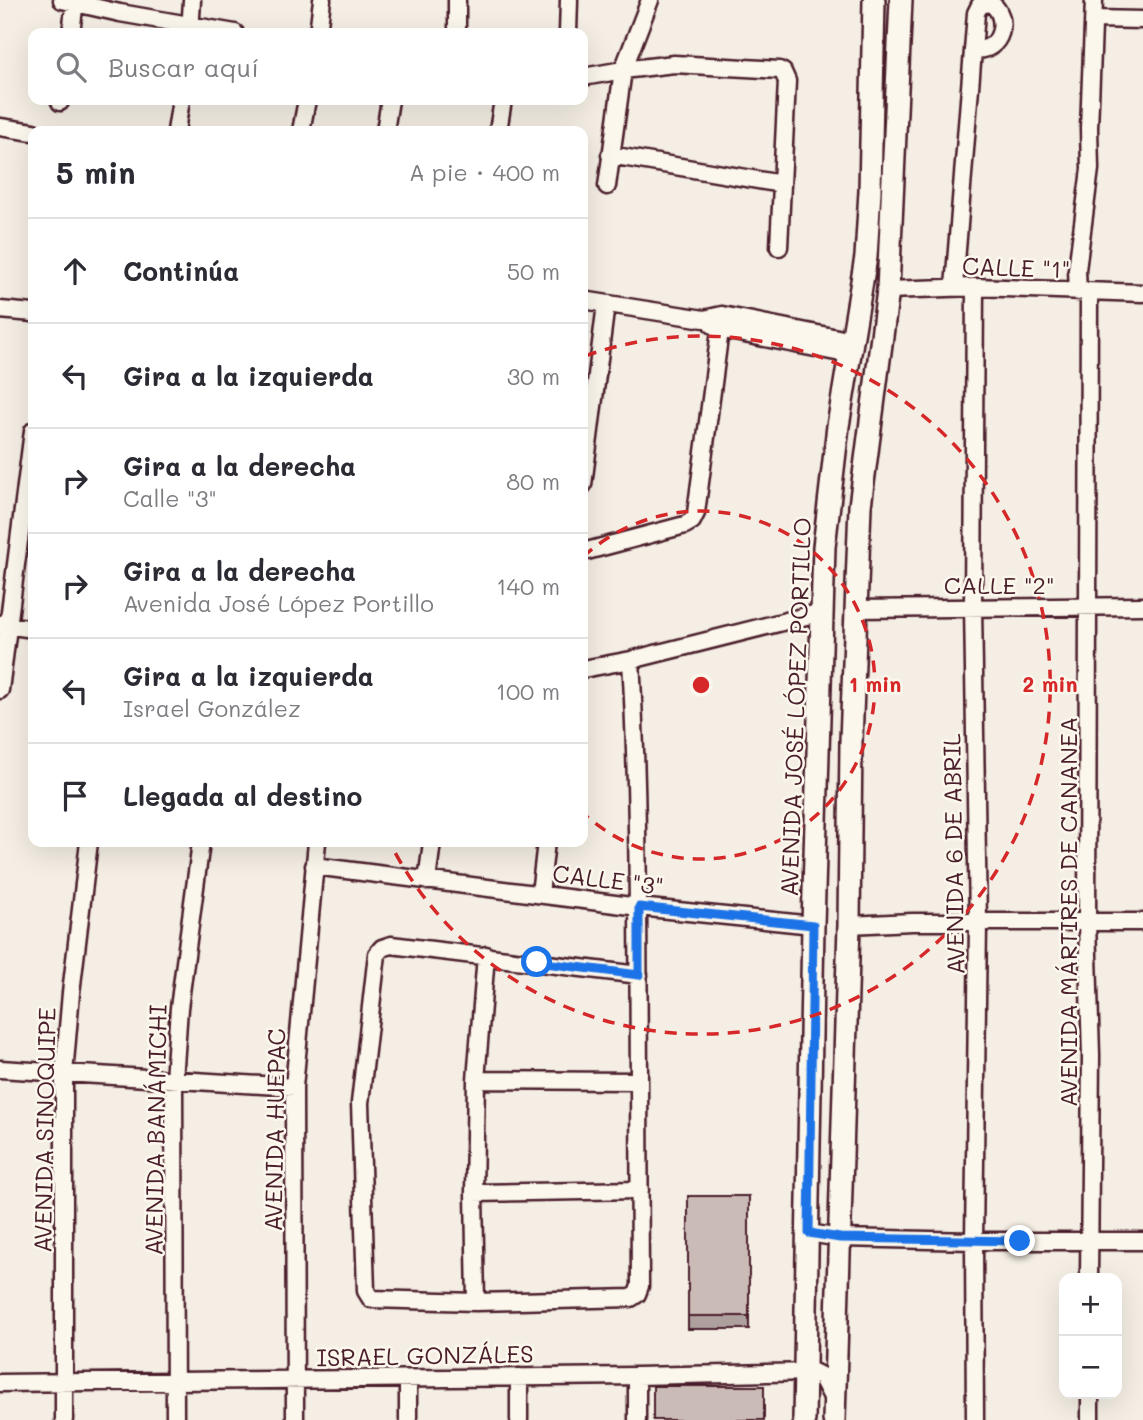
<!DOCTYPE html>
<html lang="es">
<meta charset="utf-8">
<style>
:root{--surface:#fff;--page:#f2f2f3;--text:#2b2b33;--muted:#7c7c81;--line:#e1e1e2}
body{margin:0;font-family:Mali,sans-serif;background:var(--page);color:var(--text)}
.controls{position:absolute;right:21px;bottom:21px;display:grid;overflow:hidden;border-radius:14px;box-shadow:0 7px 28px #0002}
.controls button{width:63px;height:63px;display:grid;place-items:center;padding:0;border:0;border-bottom:2px solid var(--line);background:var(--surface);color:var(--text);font:35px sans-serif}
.stop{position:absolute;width:21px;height:21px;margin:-16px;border:5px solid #1a73e8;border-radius:50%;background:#fff}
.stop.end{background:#1a73e8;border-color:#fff;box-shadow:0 2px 7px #0008}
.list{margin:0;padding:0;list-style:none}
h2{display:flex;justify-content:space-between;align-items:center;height:91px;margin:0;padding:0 28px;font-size:30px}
h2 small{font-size:23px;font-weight:400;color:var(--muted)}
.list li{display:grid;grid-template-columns:46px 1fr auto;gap:21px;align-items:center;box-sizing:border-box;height:105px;padding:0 28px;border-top:2px solid var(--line)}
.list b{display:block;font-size:26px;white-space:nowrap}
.list p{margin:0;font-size:23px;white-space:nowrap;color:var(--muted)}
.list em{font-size:23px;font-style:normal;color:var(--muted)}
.icon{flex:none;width:38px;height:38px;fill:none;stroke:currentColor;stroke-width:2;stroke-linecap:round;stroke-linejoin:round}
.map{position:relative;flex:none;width:1143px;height:1420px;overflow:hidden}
.search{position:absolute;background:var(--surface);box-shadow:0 7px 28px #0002;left:28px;top:28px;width:560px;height:77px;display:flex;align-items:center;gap:18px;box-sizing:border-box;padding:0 24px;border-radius:14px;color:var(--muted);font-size:26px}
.panel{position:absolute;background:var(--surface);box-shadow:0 7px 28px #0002;left:28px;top:126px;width:560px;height:721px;border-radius:14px}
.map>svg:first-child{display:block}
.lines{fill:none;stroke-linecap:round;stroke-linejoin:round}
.minor-casing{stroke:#4a1f2b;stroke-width:21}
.major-casing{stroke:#4a1f2b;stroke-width:26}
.minor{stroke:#fbf7ec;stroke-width:16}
.major{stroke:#fbf7ec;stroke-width:21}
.wall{fill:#aea19d;stroke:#4a1f2b;stroke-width:2}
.building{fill:#cabbb6;stroke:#4a1f2b;stroke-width:2}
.route{stroke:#1a73e8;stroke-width:9}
.ring{fill:none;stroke:#d62828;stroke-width:3.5;stroke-dasharray:12 9}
.labels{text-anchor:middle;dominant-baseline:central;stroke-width:5;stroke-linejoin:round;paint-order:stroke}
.street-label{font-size:24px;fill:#4a1f2b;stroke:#fbf7ec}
.centre{fill:#d62828;stroke:#fbf7ec;stroke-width:3.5}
.ring-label{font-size:21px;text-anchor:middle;font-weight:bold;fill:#d62828;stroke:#fbf7ec;stroke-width:5;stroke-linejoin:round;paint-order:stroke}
</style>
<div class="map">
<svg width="1143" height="1420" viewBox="0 0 1143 1420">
<rect width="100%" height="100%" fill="#f4eee4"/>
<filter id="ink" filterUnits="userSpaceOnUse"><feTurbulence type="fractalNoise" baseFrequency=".0143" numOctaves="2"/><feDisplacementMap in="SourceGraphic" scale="14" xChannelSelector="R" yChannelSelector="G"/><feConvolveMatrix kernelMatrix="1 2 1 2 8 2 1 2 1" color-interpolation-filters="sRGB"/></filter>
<g filter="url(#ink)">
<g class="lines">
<defs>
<path id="minor" d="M62 0 120 13 235 33
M1094 19 1143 20
M71 33 75 0
M190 33 192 0
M318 33 322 0
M457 33V0
M568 33 569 0
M583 77 623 70 650 0
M60 102 61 100
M0 127 33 132
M176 131 181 100
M301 131 307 100
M385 131 390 100
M498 131 503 100
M610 155 782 184
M607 186 623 70 674 64 779 70 783 72 787 81 779 247
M954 287 976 13 980 5 990 3C1011 15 1002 54 974 49
M975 287 973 606 978 923 974 1241 975 1420
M888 290 975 287 1143 293
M1078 292 1077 270 1090 169 1089 128 1094 0
M583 300 704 319 722 315 853 341
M0 310 33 313
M712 324 719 329 851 355
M583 485 606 304
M583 552 685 525 692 521 696 513 722 315
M855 609 1143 606
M0 624 33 629
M631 660C639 800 638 939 639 1079 639 1148 640 1217 640 1286L637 1294 631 1298 476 1302 371 1299 366 1291 360 1103 377 954 382 948 391 945 639 975
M583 669 631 660 822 612
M0 690 33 431
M314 866 639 907 813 925
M427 881 432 842
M540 894 546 842
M849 925 912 922H1143
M0 1069 294 1087
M476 1080 639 1081
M474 1193 640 1190
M809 1233 840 1238 974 1241H1143
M1089 1278 1091 1055 1087 922 1089 293
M476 1302 474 1193 476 1080 486 955
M0 1383 637 1376 813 1372 821 1376 834 1401
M1090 1394V1420
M64 1420V1074L71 993 89 842
M175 1420 174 1080 179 1008 201 842
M295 1420 294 1087 317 842
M408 1420V1379
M519 1420V1377
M637 1420V1376"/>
<path id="major" d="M804 1420 813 925 824 547 838 426 866 257 870 191 874 0
M834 1420 849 925 851 741 860 506 888 290 901 0"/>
</defs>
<use href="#minor" class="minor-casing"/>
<use href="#major" class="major-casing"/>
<use href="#minor" class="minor"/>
<use href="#major" class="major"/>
</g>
<path class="wall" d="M688 1196H749V1329H688Z"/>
<path class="building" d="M688 1196H749V1316H688Z
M653 1386H764V1420H653Z"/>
</g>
<g class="lines" filter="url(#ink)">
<path class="route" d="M537 962 639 975V907L813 925 809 1233 840 1238 1020 1241"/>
</g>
<g class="ring">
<path d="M583 557A174 174 0 1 1 583 813"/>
<path d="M585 356A349 349 0 1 1 390 843"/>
</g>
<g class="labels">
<g class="street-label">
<text transform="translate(1016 267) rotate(2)">CALLE "1"</text>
<text x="999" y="584">CALLE "2"</text>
<text transform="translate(795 707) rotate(-88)">AVENIDA JOSÉ LÓPEZ PORTILLO</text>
<text transform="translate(953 854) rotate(-91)">AVENIDA 6 DE ABRIL</text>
<text transform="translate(608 879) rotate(7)">CALLE "3"</text>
<text transform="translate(1067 912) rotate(-90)">AVENIDA MÁRTIRES DE CANANEA</text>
<text transform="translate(44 1130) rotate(-89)">AVENIDA SINOQUIPE</text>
<text transform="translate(155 1130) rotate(-89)">AVENIDA BANÁMICHI</text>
<text transform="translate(274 1130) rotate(-89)">AVENIDA HUEPAC</text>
<text transform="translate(425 1355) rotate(-1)">ISRAEL GONZÁLES</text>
</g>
</g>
<circle cx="701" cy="685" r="10" class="centre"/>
<g class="ring-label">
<text x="875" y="692">1 min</text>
<text x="1050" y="692">2 min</text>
</g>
</svg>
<div class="controls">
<button>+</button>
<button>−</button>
</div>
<div class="stop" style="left:537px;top:962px"></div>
<div class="stop end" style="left:1020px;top:1241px"></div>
<div class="search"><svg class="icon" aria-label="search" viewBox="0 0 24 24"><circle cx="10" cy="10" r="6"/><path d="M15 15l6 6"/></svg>Buscar aquí</div>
<section class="panel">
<h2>5 min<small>A pie · 400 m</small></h2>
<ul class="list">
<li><svg class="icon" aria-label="ahead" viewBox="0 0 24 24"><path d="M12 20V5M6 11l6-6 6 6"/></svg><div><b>Continúa</b></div><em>50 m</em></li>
<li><svg class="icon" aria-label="left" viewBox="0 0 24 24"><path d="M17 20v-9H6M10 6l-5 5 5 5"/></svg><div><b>Gira a la izquierda</b></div><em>30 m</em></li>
<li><svg class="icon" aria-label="right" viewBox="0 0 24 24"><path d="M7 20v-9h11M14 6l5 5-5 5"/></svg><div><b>Gira a la derecha</b><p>Calle &quot;3&quot;</p></div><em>80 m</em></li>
<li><svg class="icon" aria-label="right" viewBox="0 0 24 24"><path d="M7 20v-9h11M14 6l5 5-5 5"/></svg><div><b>Gira a la derecha</b><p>Avenida José López Portillo</p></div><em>140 m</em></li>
<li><svg class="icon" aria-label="left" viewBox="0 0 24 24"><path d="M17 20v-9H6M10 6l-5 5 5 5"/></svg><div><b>Gira a la izquierda</b><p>Israel González</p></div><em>100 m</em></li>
<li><svg class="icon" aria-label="arrive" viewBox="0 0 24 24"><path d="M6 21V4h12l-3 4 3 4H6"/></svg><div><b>Llegada al destino</b></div></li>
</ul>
</section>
</div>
